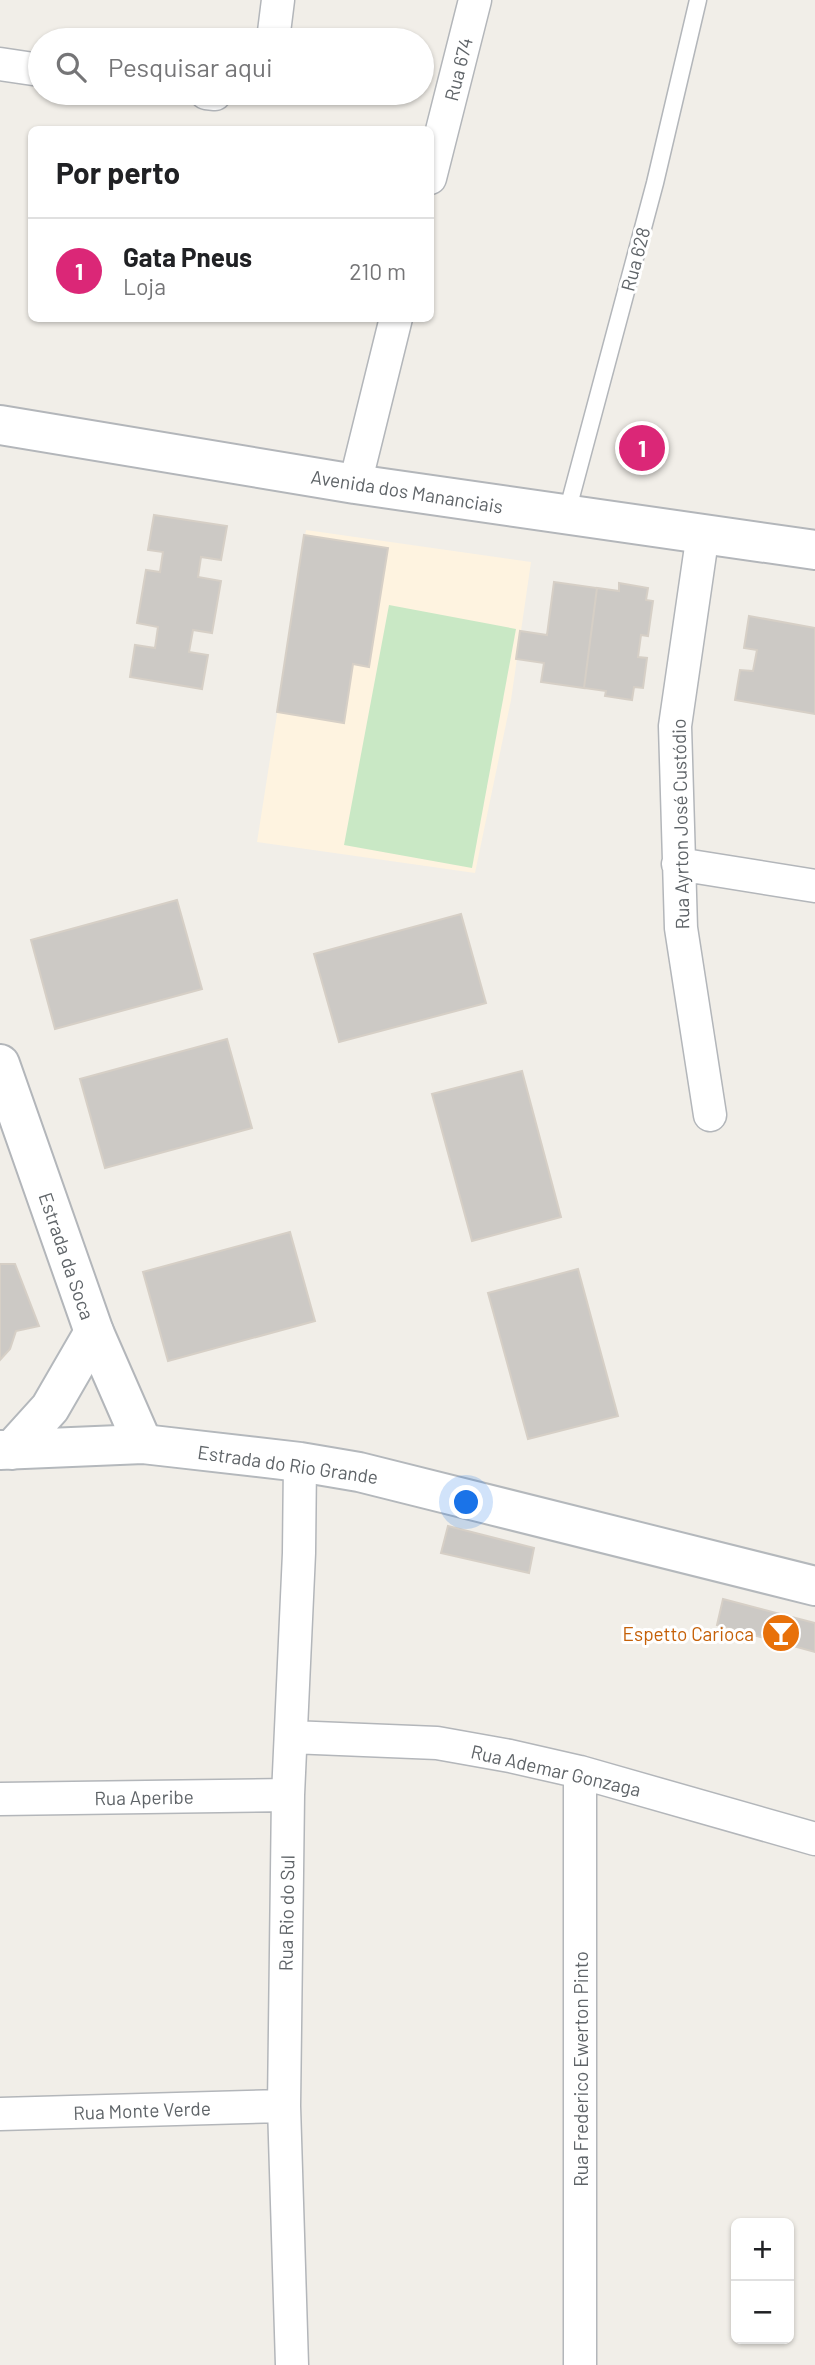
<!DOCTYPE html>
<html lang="pt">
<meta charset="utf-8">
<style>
:root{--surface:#fff;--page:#f6f6f6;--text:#202124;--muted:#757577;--line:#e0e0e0;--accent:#db2777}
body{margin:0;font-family:Barlow,sans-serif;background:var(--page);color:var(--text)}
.controls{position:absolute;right:21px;bottom:21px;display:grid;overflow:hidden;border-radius:10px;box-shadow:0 2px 5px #0004}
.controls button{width:63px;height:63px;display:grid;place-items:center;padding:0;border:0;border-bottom:2px solid var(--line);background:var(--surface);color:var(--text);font:35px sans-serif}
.you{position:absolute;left:467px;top:1503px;width:24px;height:24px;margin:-18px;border:5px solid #fff;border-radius:50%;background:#1a73e8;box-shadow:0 0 0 10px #1a73e833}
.badge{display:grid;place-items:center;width:46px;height:46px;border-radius:50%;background:var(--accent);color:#fff;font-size:23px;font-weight:700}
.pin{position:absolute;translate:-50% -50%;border:4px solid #fff;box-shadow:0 2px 7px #0006}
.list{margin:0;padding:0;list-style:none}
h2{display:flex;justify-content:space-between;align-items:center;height:91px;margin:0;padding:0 28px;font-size:30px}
h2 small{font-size:23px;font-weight:400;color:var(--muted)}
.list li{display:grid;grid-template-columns:46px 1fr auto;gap:21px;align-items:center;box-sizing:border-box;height:105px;padding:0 28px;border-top:2px solid var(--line)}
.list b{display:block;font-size:26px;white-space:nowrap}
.list p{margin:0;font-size:23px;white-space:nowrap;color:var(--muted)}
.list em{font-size:23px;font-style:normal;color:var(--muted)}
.icon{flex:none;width:38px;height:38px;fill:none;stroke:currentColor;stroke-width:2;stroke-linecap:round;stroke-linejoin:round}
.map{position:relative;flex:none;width:815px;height:2365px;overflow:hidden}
.search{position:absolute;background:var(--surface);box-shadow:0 2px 5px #0004;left:28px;top:28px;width:406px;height:77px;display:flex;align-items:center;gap:18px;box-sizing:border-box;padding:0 24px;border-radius:38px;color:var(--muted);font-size:26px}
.panel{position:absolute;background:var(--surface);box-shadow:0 2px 5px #0004;left:28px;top:126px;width:406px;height:196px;border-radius:10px}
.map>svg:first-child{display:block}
.commercial{fill:#fef3e0}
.green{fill:#c9e8c5}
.building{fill:#ccc9c5;stroke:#d6cfc6;stroke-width:2}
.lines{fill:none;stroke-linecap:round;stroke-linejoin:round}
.service-casing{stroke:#b3b6ba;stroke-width:19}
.minor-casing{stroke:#b3b6ba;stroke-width:35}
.tertiary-casing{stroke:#b3b6ba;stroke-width:42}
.secondary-casing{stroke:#b4b8bc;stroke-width:42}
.service{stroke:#fff;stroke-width:16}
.minor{stroke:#fff;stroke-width:32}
.tertiary{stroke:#fff;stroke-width:38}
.secondary{stroke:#fff;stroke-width:38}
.labels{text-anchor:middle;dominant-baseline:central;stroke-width:6;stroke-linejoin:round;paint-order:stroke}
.street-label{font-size:19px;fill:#5f6468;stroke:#fff}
.food-label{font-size:19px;fill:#c56008;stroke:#fff;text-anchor:end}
</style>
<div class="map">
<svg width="815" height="2365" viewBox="0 0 815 2365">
<rect width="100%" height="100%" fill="#f1eee8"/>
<path class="commercial" d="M306 530 531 562 511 700 475 873 257 842Z"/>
<path class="green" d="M389 605 516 629 472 868 344 845Z"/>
<path class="building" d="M154 515 227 526 221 560 201 557 198 577 221 581 212 633 193 630 189 652 208 655 202 689 130 677 135 645 155 648 158 627 137 623 146 570 160 572 163 552 148 550Z
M304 535 388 548 369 667 353 664 344 723 277 712Z
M554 582 597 588 584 688 541 682 544 663 516 659 520 631 547 635Z
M619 583 648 588 646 600 653 601 648 636 641 635 638 657 647 658 643 688 634 687 632 700 605 696 606 691 584 688 597 588 619 591Z
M749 616 815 628V714L735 700 740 670 753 671 757 650 744 648Z
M177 900 202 989 55 1029 31 940Z
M461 914 486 1003 339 1042 314 954Z
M227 1039 252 1128 105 1168 80 1079Z
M522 1071 561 1217 472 1241 432 1094Z
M290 1232 315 1321 168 1361 143 1272Z
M0 1264H15L39 1326 16 1331 10 1349 0 1360Z
M578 1269 618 1416 528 1439 488 1293Z
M448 1526 534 1548 529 1573 441 1553Z
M723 1599 815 1623V1652L717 1625Z"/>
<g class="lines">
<defs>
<path id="service" d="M566 516 655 183 698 0"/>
<path id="minor" d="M273 40 278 0
M0 64 40 70
M206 93 215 94
M430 178 475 0
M355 484 396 318
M703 533 675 726 681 928 710 1115
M678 864 815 886
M291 1737 437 1743 510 1756 580 1772 815 1839
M580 1772V2365
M0 1799 288 1795
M0 2114 284 2106
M292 2365 284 2106 288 1795 299 1553 300 1462"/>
<path id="tertiary" d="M0 425 355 484 815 550
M0 1064 94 1332 143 1444"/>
<path id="secondary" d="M0 1450 143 1444 300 1462 359 1472 815 1586
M12 1450 50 1408 94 1332"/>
</defs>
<use href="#service" class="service-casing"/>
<use href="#minor" class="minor-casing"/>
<use href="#tertiary" class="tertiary-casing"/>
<use href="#secondary" class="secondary-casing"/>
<use href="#service" class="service"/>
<use href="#minor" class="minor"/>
<use href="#tertiary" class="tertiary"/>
<use href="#secondary" class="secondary"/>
</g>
<defs>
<symbol id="bar-disc" viewBox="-11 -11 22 22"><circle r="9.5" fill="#e8710a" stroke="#fff"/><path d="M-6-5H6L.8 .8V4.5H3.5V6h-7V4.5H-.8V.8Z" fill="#fff"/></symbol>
</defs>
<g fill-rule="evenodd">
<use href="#bar-disc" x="759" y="1611" width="44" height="44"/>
</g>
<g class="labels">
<g class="street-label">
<text transform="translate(458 69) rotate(-76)">Rua 674</text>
<text transform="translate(635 259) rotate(-75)">Rua 628</text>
<text transform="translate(407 491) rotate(9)">Avenida dos Mananciais</text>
<text transform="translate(680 824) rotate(-91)">Rua Ayrton José Custódio</text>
<text transform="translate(67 1256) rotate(71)">Estrada da Soca</text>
<text transform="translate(288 1464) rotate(8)">Estrada do Rio Grande</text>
<text transform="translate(556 1770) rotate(13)">Rua Ademar Gonzaga</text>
<text transform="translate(144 1797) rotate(-1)">Rua Aperibe</text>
<text transform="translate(286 1913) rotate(-89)">Rua Rio do Sul</text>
<text transform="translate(580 2069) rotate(-90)">Rua Frederico Ewerton Pinto</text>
<text transform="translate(142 2110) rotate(-2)">Rua Monte Verde</text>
</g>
<g class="food-label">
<text x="754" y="1633">Espetto Carioca</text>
</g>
</g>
</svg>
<div class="controls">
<button>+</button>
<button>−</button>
</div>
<div class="you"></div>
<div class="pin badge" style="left:642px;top:448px">1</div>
<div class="search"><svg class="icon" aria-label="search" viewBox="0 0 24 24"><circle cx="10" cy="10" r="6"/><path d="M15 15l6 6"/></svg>Pesquisar aqui</div>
<section class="panel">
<h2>Por perto<small></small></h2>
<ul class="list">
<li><span class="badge">1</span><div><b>Gata Pneus</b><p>Loja</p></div><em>210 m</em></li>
</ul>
</section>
</div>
